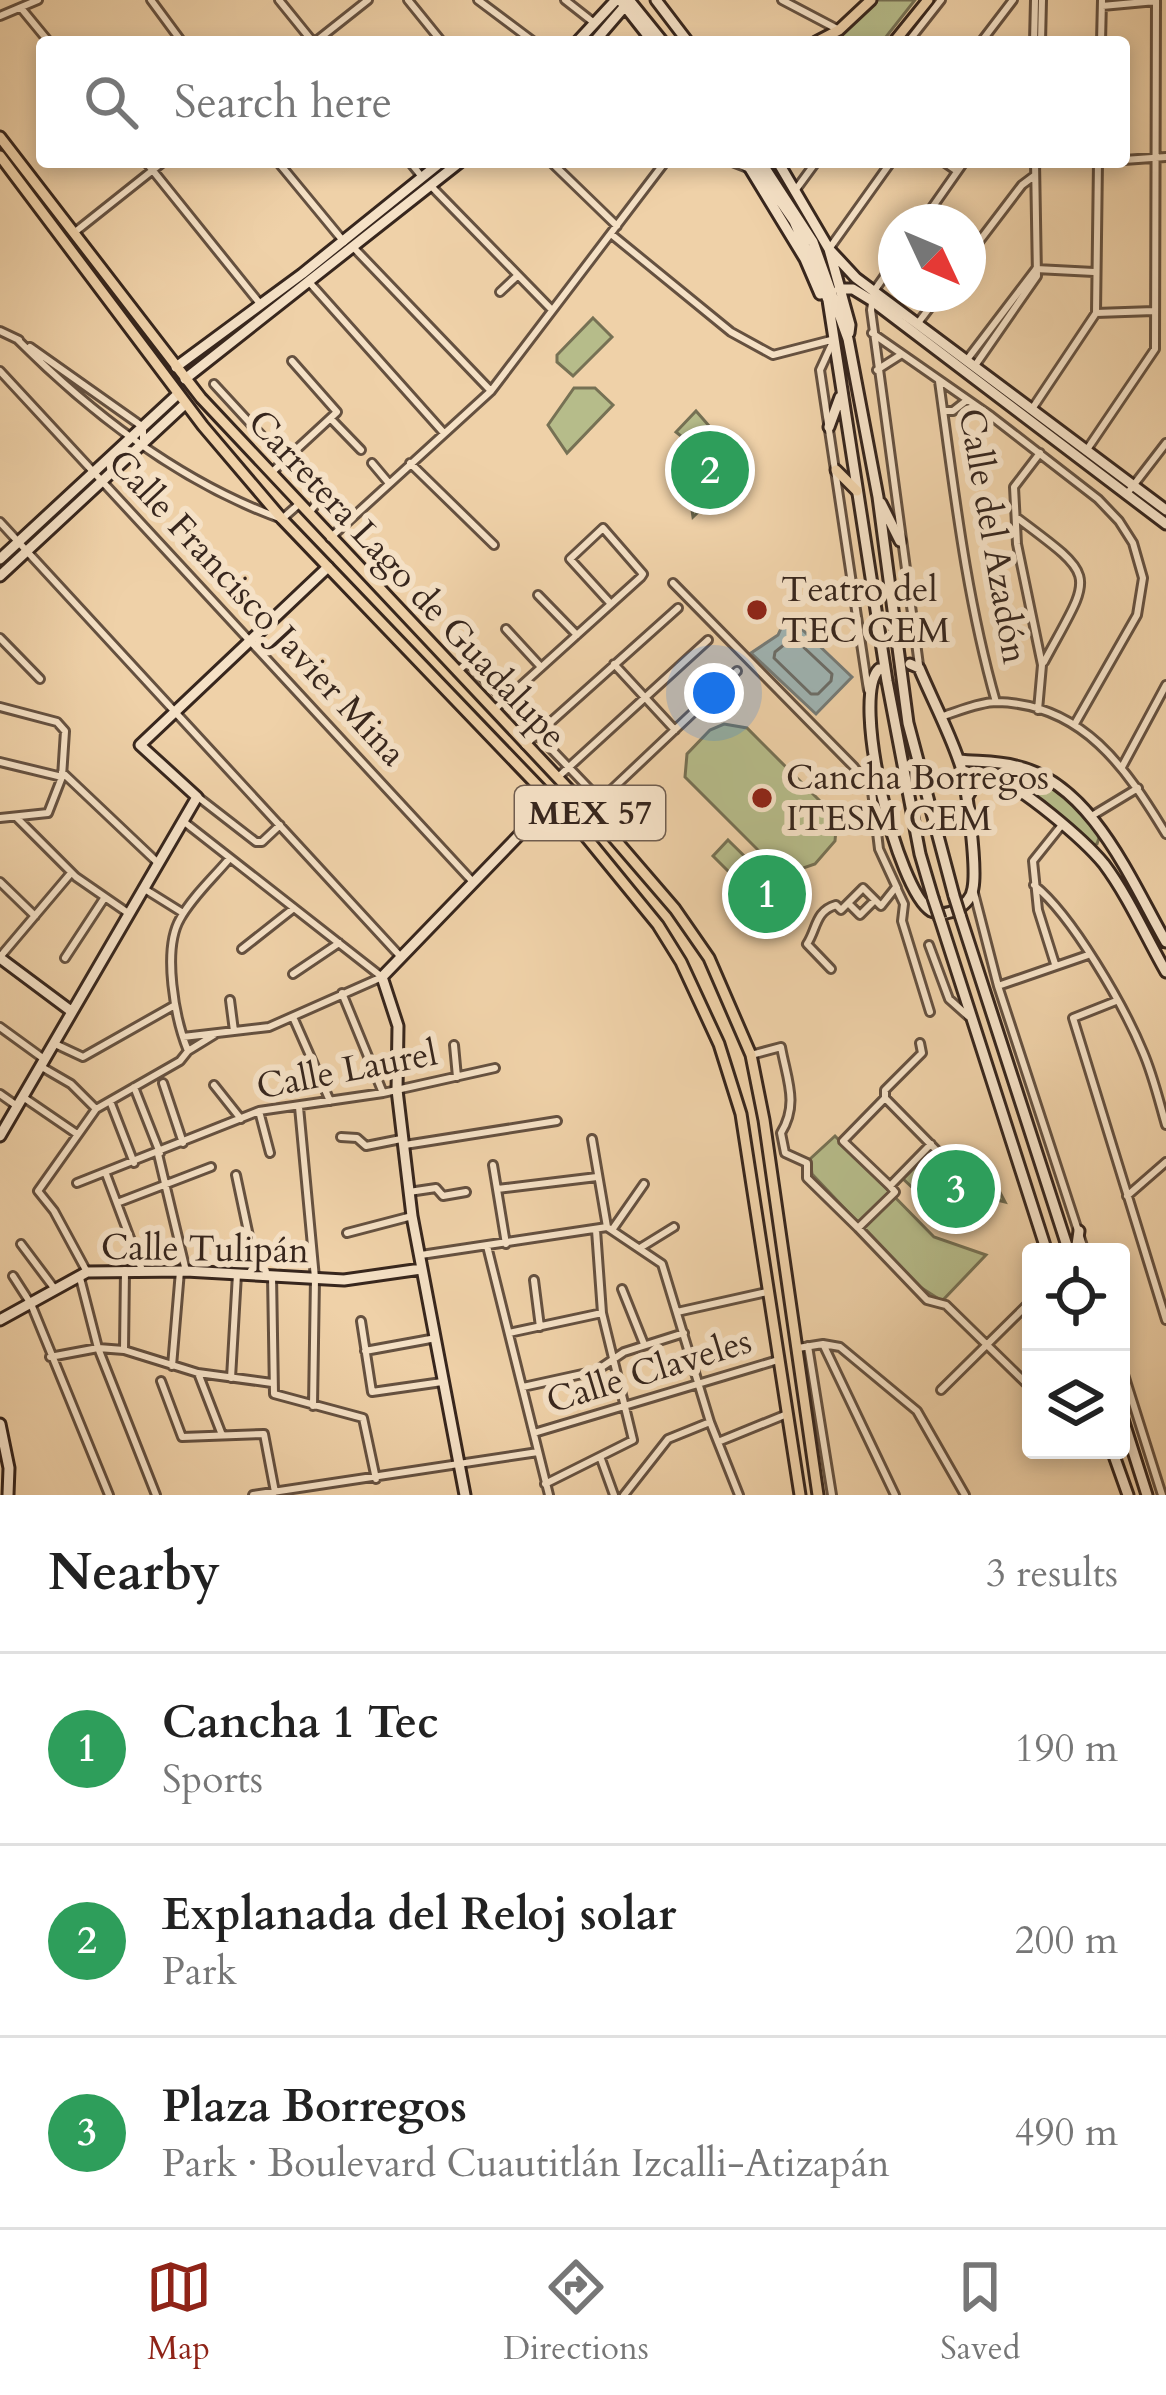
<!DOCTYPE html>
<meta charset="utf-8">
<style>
:root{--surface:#fff;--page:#f2f2f2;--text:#222;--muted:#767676;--line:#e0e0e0;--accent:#8f2418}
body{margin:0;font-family:Cardo,serif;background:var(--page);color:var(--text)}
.controls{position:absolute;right:36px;bottom:36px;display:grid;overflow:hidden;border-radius:12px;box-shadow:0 6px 18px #0003}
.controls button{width:108px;height:108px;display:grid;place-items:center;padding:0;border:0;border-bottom:3px solid var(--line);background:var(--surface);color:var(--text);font:60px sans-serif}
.compass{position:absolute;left:878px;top:204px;width:108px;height:108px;border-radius:50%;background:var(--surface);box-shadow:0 6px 18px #0003;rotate:134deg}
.you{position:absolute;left:714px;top:693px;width:42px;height:42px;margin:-30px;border:9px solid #fff;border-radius:50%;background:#1a73e8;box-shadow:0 0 0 18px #1a73e833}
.badge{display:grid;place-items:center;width:78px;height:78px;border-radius:50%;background:var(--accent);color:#fff;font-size:39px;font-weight:700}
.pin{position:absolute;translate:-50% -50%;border:6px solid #fff;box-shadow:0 3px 12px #0006}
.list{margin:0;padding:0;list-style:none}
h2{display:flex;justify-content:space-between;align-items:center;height:156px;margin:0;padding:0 48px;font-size:51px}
h2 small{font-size:39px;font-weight:400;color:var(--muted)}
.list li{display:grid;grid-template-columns:78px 1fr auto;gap:36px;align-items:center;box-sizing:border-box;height:192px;padding:0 48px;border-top:3px solid var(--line)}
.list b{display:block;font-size:45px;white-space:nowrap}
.list p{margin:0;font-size:39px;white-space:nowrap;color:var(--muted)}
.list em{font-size:39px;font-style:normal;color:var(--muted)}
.icon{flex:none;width:66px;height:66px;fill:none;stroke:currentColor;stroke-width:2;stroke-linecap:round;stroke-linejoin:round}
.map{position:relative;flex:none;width:1166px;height:1495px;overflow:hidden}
.search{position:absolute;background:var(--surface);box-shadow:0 6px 18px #0003;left:36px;right:36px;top:36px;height:132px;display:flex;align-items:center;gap:30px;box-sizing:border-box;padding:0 42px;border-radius:12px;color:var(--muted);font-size:45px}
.sheet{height:732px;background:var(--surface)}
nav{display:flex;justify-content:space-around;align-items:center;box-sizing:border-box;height:168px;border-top:3px solid var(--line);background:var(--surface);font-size:33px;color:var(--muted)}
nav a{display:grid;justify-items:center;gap:6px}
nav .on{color:var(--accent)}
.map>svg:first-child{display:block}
.green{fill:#b6bc8a;stroke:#767154;stroke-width:3}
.water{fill:#9fb4b3;stroke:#757b77;stroke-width:3}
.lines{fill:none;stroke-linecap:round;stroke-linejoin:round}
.shore{stroke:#6b6d68;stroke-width:3}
.street-casing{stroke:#655140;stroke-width:12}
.secondary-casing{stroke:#37261d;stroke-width:15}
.primary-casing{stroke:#37261d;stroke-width:15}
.street{stroke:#f5e1c6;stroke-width:6}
.secondary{stroke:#f5e1c6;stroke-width:9}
.primary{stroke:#efd1a8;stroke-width:9}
.secondary-bridge-casing{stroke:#37261d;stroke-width:15;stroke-linecap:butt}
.secondary-bridge{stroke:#f5e1c6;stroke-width:9}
.poi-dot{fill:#8f2418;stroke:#f5e1c6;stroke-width:4.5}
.labels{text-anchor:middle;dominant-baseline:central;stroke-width:12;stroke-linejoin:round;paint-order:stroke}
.shield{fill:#f5e1c6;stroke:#705e50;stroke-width:3}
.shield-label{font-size:33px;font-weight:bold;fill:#37261d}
.street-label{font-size:36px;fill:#37261d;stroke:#f5e1c6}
.poi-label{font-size:36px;fill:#37261d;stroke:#f5e1c6;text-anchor:start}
</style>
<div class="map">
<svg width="1166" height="1495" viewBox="0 0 1166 1495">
<rect width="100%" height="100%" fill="#efd1a8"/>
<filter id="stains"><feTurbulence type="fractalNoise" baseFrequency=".00167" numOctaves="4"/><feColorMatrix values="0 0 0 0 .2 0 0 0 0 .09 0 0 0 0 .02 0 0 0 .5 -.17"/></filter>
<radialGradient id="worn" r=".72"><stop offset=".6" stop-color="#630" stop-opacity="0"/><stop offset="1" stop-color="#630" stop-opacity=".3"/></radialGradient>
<path class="green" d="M877 0H915L882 42H817L836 34Z
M593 318 612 337 573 376 557 362V355Z
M574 388H595L613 405 567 453 548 425Z
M696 411 732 452 734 478 693 517 681 436 676 432Z
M724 724 747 728 837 818 835 841 815 864 789 873 777 869 685 777 687 754 710 730Z
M994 766C1043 770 1072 797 1100 835L1097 844 1087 846 1019 785 993 776Z
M728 840 787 898 771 914 713 856Z
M835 1136 934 1237 986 1255 942 1301 917 1285 812 1174 810 1159Z
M930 1148 960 1178 995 1183 1005 1202 989 1198 959 1231 901 1177Z"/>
<path class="water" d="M787 615 852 677 816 714 751 653 778 635Z"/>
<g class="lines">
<path class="shore" d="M790 640 797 641 832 674 831 681 818 694H811L774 658 775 652Z"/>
<defs>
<path id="street" d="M151 0 182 42
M279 0 313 42
M408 0 442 42
M478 0 534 42
M565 0 593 22
M782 0 839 30
M1102 6 1156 1
M21 8 49 42
M0 16 38 0
M315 42 368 0
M908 42 941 0
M981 42 1013 0
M1034 42 1035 0
M1041 42 1042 0
M1101 42 1102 0
M1124 160 1166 157
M146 162 261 305
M278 162 344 242
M410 162 422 177
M551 162 617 226
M732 162 750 169
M944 162 957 171
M430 185 552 310
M797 188 816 162
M922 222 964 162
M75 232 163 162
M611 234 731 332 773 355 831 340
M354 248 491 391
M829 249 891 162
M968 256 1022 185 1034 176
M896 260 874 291 871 310 919 665
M1036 269 1094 272
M310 283 443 432
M500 292 517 276
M1096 313 1154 311
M918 323 940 294
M0 331 19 340
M872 333 991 416 1098 499 1119 521 1133 543 1143 578 1137 615 1076 722
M18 340C93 415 181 483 282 519L299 504
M831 346 820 370 868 690
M30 347 143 427V443
M966 361 1036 269
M974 367 1037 276 1035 162
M877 370 902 354
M0 371 473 882
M939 381C954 489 966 597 996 702
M214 384 320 499 309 513
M1032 409 1096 313 1098 162
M945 411H953L967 400
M331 419 361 450
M1086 451 1155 349 1156 0
M372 463 388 482
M410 463 494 545
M271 473 337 412 292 361
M1126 495 1166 443
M326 504 344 524
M1016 517C1100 580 1093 571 1044 662
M0 522 400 956
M330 538 491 391 665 162
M673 583 854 767 872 791 879 849 897 888
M538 595 577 635
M506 629 541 667
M0 638 40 679
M614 664 675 730
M457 672 468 662 600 800
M0 707 57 722 65 731 62 777 48 813 0 818
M495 709 641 577 643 574 603 528 570 559 611 604
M1038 710 1042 665 1017 544 1014 487 1040 453
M943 716C959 711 980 702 997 702 1083 704 1126 768 1166 834
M525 745 678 608
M0 762 62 777
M1122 767 1166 685
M62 772 158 863
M557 778 708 640
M198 797 256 842H262L280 825
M589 811 737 671
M1090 817 1138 788
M17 818 76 877 128 913
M0 882 35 916
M1034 885C1072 915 1124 1006 1143 1052 1153 1075 1159 1101 1166 1125
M143 888 183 913
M974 893 998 986 1085 1252
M875 900 881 906 896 887 904 904 902 921 930 1012
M929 945 949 999 968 1016
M242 949 294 908
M0 957 71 873
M65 958 105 897
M1055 964 1038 910 1033 861 1061 826
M831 969 807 944C817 929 815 911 836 905L841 910 863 888 875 900 860 915 848 903
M293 974 339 943
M998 986 1088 955
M342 993 383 1093
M230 1000 234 1031
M1116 1001 1073 1018 1166 1320
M293 1017 330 1101
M0 1027 44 1059
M183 1037 269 1027 382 977 183 821
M53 1043 83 1057 175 1005
M454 1045 457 1077
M188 1051C175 1019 162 950 180 919 192 897 213 878 229 859
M751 1055 781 1047C787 1080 799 1104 781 1133L785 1153 807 1163V1178L858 1228 895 1192 890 1186
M40 1066 71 1084 96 1109
M163 1083 183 1143
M214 1085 241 1119
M134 1087 160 1153
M0 1094 17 1106
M23 1097 77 1134
M885 1098V1090L922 1053 920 1043
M110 1101 134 1163
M299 1107 315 1278 313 1406
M259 1111 270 1153
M341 1137 357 1138 366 1146 401 1139
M592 1139 607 1227 662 1264 710 1422 739 1495
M931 1144 890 1186 843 1141 885 1098 888 1101 948 1162
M405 1145 557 1121
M158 1154 186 1271
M493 1165 506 1244
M106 1174 142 1270
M236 1175 257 1274
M77 1183 259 1111 383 1093 495 1068
M497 1189 597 1177
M409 1192 436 1188 443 1196 466 1192
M1127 1196 1166 1162
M117 1203 211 1167
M858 1228 927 1300 946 1305 1031 1388
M612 1230 644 1184
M347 1233 412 1216
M21 1244 54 1288
M487 1246 549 1495
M640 1248 674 1227
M421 1255 607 1227
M87 1272 54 1211 38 1191 96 1109 180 1061 188 1051 214 1035
M272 1275 274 1394 363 1418 376 1479
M13 1276 31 1304 109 1495
M80 1278 98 1348 156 1495
M534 1280 540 1327
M622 1289 644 1344
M677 1312 767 1292
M361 1321 372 1392 442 1382
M509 1333 602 1313
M823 1344 895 1495
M808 1346 832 1495
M798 1348 823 1344 840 1347 917 1411 965 1495
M124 1350 125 1270
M365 1351 436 1338
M50 1357 98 1348 124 1350 198 1373 272 1383
M1121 1365 1162 1495
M172 1366 180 1271
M198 1373 222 1435
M231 1378 237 1274
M161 1381 182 1437 264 1434 275 1492
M523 1387 596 1371 624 1352 684 1333
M941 1390 1031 1301
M534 1433 778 1360
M718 1442 787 1414
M601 1459 614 1495
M545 1484 633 1440 602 1313 596 1230
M253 1495 538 1452
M624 1495 668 1439 710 1422"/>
<path id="secondary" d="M620 0 653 42
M629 0 663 42
M656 0 688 42
M577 42 616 0
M594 42 625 6
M746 162 805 259 820 294
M753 162 794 221 828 300 887 681 920 854 933 898
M761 162 813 242 848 339 878 497 908 723 954 896
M778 162 829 249 850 325 849 333
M829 249 856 278 1166 510
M839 289H853L871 300 1166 524
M176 367 302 274 441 162
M185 379 460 162
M829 427 840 397
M881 503 900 541
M0 559 178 394
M0 576 185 404
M879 669C850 698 897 890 931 911 939 915 949 914 957 909 965 905 972 897 973 888 977 867 967 782 959 761 948 729 932 699 919 668L910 664
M959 760C978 762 998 761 1016 766 1092 783 1131 881 1166 942
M968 796 974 786 992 778C1018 782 1086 842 1104 864 1128 896 1146 937 1166 972
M960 915 1069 1252
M940 919 1047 1252
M0 958 71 1011
M0 1136 197 797 140 745 328 567
M1076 1252 1079 1231
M0 1320 87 1272 186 1271 344 1280 421 1269
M1121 1413 1147 1495
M0 1424 9 1468 8 1495
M1112 1450 1128 1495
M465 1495 412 1216 397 1090 398 1026 382 977 551 802"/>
<path id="primary" d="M816 42 839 30 871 0
M894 42 928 0
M0 137 201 398 607 830 675 909 709 958 751 1055 764 1120 818 1495
M0 156 203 426 282 519 582 832 658 925 681 962 719 1044 741 1114 800 1495
M836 470 857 491"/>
</defs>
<use href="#street" class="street-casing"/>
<use href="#secondary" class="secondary-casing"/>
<use href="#primary" class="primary-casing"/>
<use href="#street" class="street"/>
<use href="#secondary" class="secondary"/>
<use href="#primary" class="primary"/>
<defs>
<path id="secondary-bridge" d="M954 896 960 915
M933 898 940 919"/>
</defs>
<use href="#secondary-bridge" class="secondary-bridge-casing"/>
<use href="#secondary-bridge" class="secondary-bridge"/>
</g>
<g class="poi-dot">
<circle cx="757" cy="610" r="12"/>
<circle cx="762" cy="798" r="12"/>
</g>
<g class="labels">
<rect class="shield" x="515" y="786" width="150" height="54" rx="9"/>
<g class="shield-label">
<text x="590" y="813">MEX 57</text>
</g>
<g class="street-label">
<text transform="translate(993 536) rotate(80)">Calle del Azadón</text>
<text transform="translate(407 579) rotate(47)">Carretera Lago de Guadalupe</text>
<text transform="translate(257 608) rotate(47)">Calle Francisco Javier Mina</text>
<text transform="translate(347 1070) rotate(-11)">Calle Laurel</text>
<text transform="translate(205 1249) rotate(1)">Calle Tulipán</text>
<text transform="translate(649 1371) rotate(-17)">Calle Claveles</text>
</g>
<g class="poi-label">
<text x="781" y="589">Teatro del<tspan x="781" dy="41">TEC CEM</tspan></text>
<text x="786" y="777">Cancha Borregos<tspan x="786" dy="41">ITESM CEM</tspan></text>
</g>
</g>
<rect width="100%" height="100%" filter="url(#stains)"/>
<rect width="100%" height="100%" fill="url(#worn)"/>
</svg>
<div class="controls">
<button><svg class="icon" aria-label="locate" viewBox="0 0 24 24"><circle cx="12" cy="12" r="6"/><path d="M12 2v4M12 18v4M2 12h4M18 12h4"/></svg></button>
<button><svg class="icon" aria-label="layers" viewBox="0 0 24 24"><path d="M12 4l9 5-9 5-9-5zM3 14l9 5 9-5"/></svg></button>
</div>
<svg class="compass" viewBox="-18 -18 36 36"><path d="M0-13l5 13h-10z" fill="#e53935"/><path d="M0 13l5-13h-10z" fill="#767676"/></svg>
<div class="you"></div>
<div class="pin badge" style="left:767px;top:894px;background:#2e9e5b">1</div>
<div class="pin badge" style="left:710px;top:470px;background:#2e9e5b">2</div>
<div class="pin badge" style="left:956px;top:1189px;background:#2e9e5b">3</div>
<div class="search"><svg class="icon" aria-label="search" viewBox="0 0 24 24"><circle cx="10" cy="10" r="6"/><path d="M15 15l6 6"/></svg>Search here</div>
</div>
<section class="sheet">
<h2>Nearby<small>3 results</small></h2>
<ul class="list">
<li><span class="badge" style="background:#2e9e5b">1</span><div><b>Cancha 1 Tec</b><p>Sports</p></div><em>190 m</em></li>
<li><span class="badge" style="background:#2e9e5b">2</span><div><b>Explanada del Reloj solar</b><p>Park</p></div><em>200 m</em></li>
<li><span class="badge" style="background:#2e9e5b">3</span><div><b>Plaza Borregos</b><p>Park · Boulevard Cuautitlán Izcalli-Atizapán</p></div><em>490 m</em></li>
</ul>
</section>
<nav>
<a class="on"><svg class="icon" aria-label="map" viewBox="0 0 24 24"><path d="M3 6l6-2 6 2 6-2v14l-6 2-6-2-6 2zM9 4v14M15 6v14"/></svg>Map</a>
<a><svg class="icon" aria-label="directions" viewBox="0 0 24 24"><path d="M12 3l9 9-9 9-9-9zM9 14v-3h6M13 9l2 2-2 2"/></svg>Directions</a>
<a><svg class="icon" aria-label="saved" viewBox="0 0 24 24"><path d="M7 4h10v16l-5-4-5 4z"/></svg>Saved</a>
</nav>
